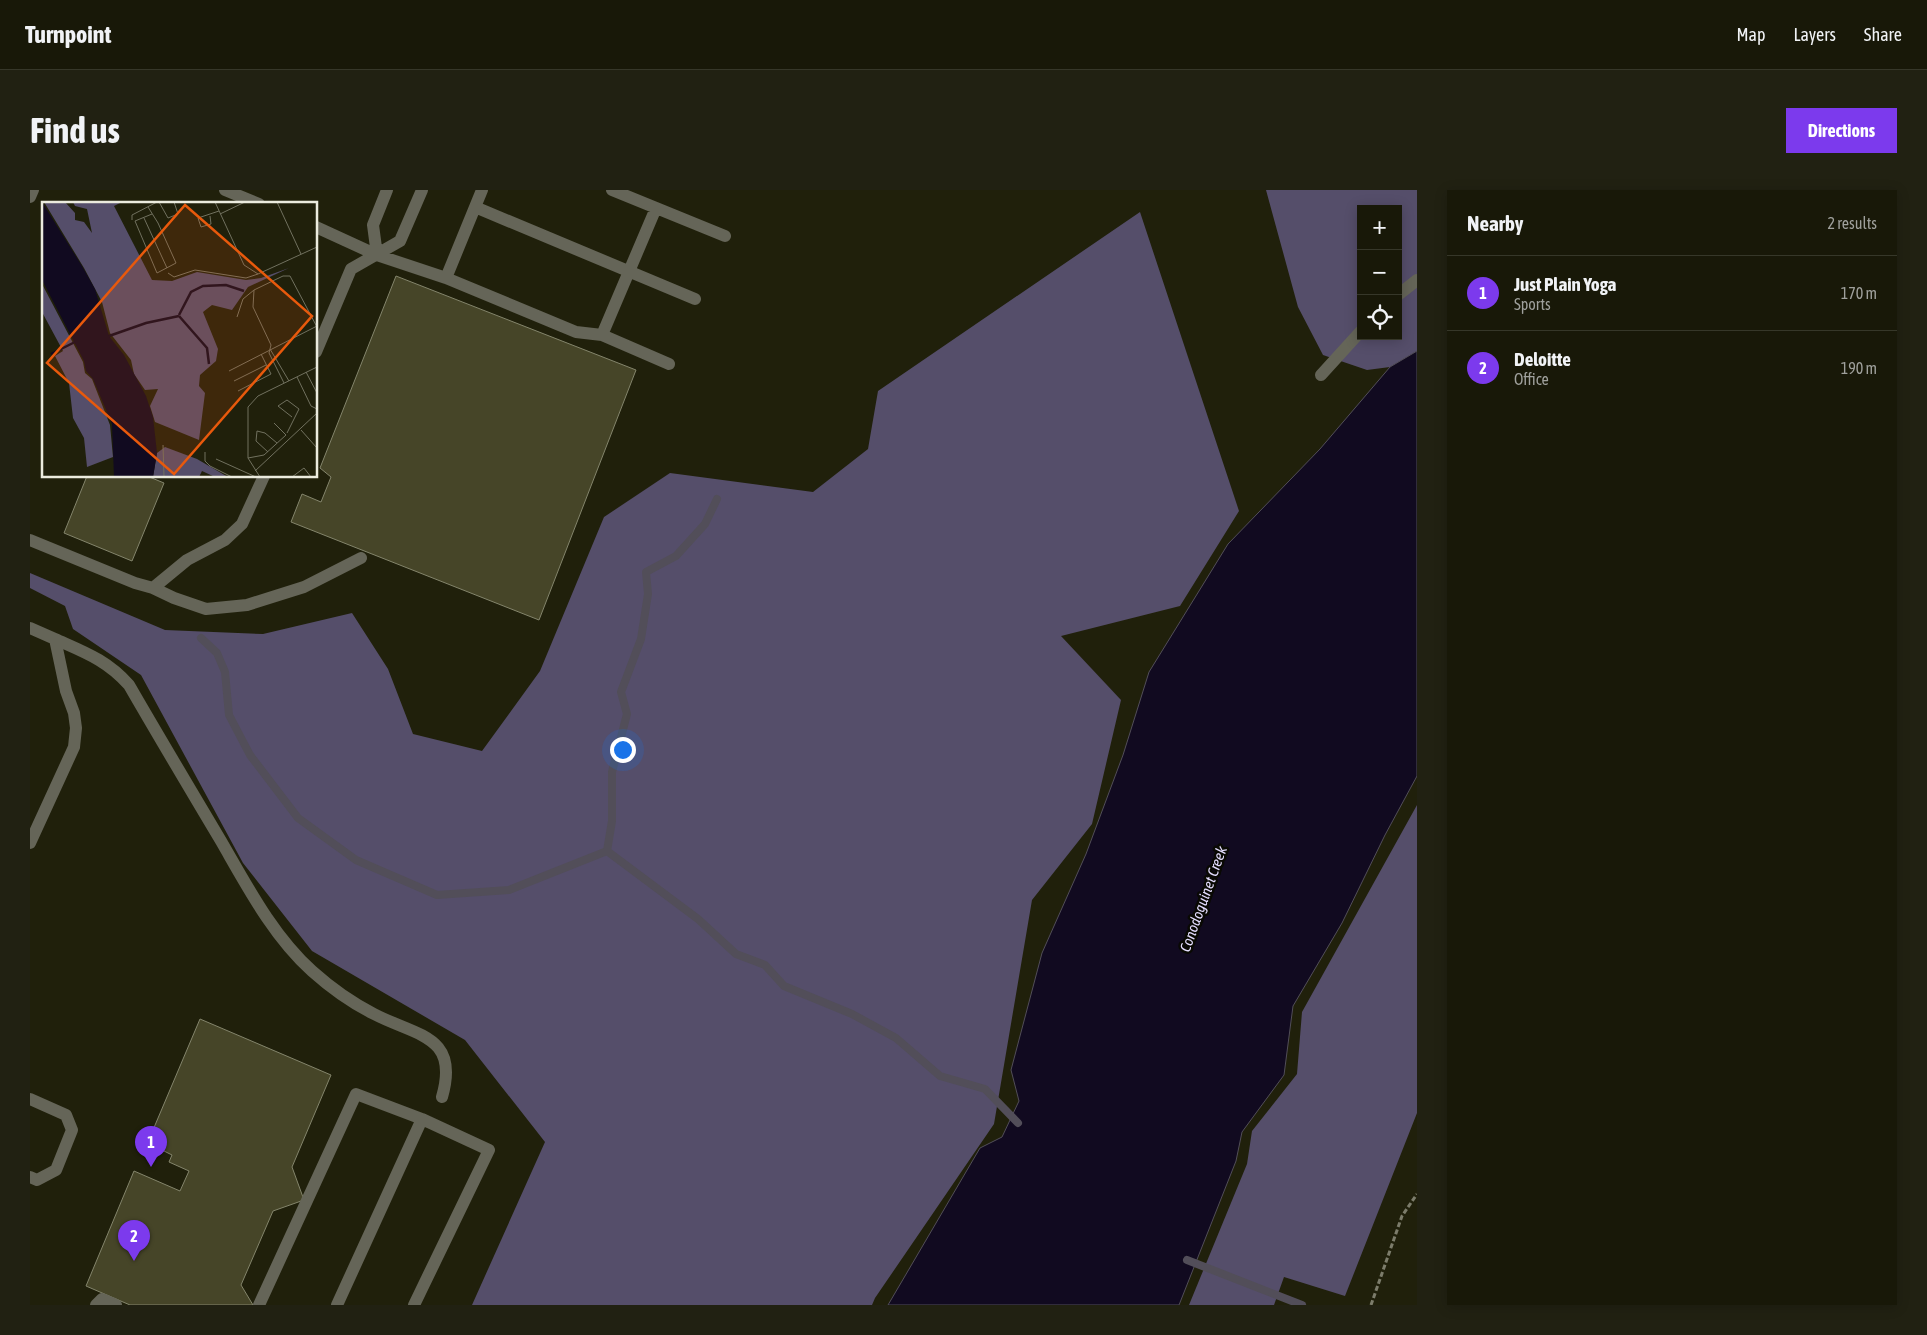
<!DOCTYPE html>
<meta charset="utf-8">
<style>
:root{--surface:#181808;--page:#212112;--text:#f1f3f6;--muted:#9fa09c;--line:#363729;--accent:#7c3aed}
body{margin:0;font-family:"Asap Condensed",sans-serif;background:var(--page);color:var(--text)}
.controls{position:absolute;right:15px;top:15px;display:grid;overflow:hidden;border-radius:0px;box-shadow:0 2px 12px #0003}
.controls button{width:45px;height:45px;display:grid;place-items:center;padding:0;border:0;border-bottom:1px solid var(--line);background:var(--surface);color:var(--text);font:25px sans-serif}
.you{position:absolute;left:592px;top:559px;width:18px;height:18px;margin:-12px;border:4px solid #fff;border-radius:50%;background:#1a73e8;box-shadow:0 0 0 8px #1a73e833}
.badge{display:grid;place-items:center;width:32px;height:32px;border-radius:50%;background:var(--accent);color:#fff;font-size:16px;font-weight:700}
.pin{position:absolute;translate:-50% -41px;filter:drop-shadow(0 1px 2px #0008)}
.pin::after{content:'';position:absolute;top:26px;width:18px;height:15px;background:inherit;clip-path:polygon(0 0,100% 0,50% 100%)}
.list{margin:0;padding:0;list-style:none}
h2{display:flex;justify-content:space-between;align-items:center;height:65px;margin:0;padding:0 20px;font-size:21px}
h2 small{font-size:16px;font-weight:400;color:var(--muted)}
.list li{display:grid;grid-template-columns:32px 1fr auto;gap:15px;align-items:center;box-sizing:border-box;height:75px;padding:0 20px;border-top:1px solid var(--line)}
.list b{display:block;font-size:19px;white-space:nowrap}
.list p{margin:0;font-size:16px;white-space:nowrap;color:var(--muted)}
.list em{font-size:16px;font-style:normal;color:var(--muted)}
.icon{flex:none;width:28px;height:28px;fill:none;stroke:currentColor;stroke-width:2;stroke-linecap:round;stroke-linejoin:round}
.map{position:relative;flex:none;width:1387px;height:1115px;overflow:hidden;border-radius:0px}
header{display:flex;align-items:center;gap:30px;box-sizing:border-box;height:70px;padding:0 25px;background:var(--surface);border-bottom:1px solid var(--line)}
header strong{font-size:24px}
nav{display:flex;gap:28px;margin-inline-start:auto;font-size:18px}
.intro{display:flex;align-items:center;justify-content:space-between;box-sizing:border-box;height:120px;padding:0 30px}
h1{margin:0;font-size:35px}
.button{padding:12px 22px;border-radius:0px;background:var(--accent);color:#fff;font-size:18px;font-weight:700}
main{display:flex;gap:30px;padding:0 30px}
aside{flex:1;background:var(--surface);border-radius:0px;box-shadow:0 2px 12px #0003}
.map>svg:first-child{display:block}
.forest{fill:#554e6a;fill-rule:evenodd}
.water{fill:#110a20;stroke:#524e59}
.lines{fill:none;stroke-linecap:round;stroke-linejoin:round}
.stream{stroke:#524e59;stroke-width:8}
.building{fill:#464528;stroke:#84856c}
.path{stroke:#7c7c6b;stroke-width:3;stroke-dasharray:5 2.5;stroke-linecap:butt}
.minor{stroke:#656558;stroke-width:12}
.labels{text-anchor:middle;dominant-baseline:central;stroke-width:5;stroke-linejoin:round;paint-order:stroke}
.water-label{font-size:15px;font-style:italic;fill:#e4ddfe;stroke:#090903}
.inset-river{fill:none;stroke:#110a20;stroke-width:2.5}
.inset-road{fill:none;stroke:#71715f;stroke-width:1}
.view{fill:#e8590c;fill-opacity:0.15;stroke:#e8590c;stroke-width:2.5}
.inset-edge{fill:none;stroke:#ebebde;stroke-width:2.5}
</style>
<header>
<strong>Turnpoint</strong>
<nav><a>Map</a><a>Layers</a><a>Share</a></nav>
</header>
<div class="intro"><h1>Find us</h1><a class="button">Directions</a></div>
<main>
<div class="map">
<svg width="1387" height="1115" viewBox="0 0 1387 1115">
<rect width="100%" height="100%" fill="#20200b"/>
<path class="forest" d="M1236 0H1387V161L1360 177 1337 180 1293 165 1268 117ZM1331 19H1368V146H1331Z
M1110 22 1209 321 1150 416 1031 446 1091 510 1062 634 1002 710 964 934 845 1108 842 1115H442L515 952 435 850 282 761 213 673 111 485 43 439 35 416 0 398V383L135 440 233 444 322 423 358 479 383 544 452 561 510 481 574 327 640 283 783 302 838 259 848 201Z
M1387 615V923L1315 1106 1254 1087 1244 1115H1159L1217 974 1222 941 1267 884 1272 822Z"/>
<path class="water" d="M1387 161V586L1355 645 1312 733 1263 816 1254 885 1212 942 1206 971 1149 1115H858L950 958 972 947 989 911 981 880 1012 763 1056 664 1093 565 1119 482 1198 354 1290 259 1360 177Z"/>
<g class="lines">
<path class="stream" d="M171 448 187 463 195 482 199 525 220 565 268 628 326 670 407 705 479 700 577 661
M577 661 668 729 706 764 735 775 754 796 822 824 866 848 910 886 955 899 988 933
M577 661 582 631V582L597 524 591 502 611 449 618 404 616 382 646 366 675 334 687 309
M1157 1070 1272 1115"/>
</g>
<path class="building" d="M366 86 606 180 509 430 261 332 272 304 291 312 301 287 290 278Z
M57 286H117L134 293 102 371 34 343Z
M170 829 301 885 262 977 274 1010 243 1021 211 1095 223 1115H100L56 1096 104 981 150 1001 159 981 139 972 142 965 130 959 133 952 120 947Z"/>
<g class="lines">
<path class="path" d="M1341 1115 1372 1026 1387 1004"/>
<path class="minor" d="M195 0 229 14
M582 0 695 46
M0 7 3 0
M445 17 665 109
M286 37 347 65 416 88 546 142 572 145 639 174
M347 65 343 35 357 0
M416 88 452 0
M1368 105 1387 90
M572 145 626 18
M286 162 321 79 370 51 392 0
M1291 185 1331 141
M0 350 105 393 123 398 157 370 195 350 212 334 234 286
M123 398 144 408 176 419 217 415 274 397 331 368
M0 438 25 449 36 501 44 523 46 538 44 557 0 653
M25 449C54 462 77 470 99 495 129 547 160 599 191 651 217 696 243 746 282 781 301 798 322 813 344 824 386 846 430 845 412 907
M0 909 36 925 42 940 26 980 7 990 0 987
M66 1115 72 1109 86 1115
M229 1115 326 904 392 929 459 960 384 1115
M307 1115 392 929"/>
</g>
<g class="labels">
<g class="water-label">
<text transform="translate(1173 709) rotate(-70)">Conodoguinet Creek</text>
</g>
</g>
<g transform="translate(12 12)">
<rect width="275" height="275" fill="#20200b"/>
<path d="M2 0H23L33 11V18L42 20 50 31 45 7 33 4 31 0H80L72 4 110 78 130 79 155 70 204 78 219 76 247 66 206 85 190 108 170 103 161 110 176 147 174 159 158 173 157 184 163 191 157 238 113 220 108 204 116 187 103 188 92 172 89 158 68 131 60 100 42 66ZM0 82 41 160 43 171 50 177 68 223 71 255 45 265 42 236 31 216 27 181 13 154 21 149 0 110ZM123 245 155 257 186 275H173L160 269 157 275H111L115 251Z" fill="#554e6a"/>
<path d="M0 0 40 64 53 87 67 134 82 153 104 194 111 215 115 251 111 275H72L70 222 51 177 44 169 42 159 0 78Z" fill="#110a20"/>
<path class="inset-river" d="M137 113 149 90 161 84 184 83 202 89M137 114 165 146 167 162M67 134 104 121 137 114M9 152 33 140"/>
<path class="inset-road" d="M117 0 126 16 136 12 132 0M173 0 202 63 216 72 275 45M235 0 259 52M106 5 116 21 134 61 115 71 93 19 110 12M178 12 203 0M168 14 169 22 159 25 156 16 177 9M102 16 125 66M90 18V13L115 0M126 71 132 75 153 68 204 76 216 72M195 115 201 97 212 88M228 147 247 179M187 169 275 124M264 170 275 191M255 175 269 204 275 207M192 179 224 163M242 181 227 151 229 143 211 105 212 88 241 74H248L275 125M196 189 229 172 219 152M0 209V238M259 228 275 246M245 231 257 207 245 198 236 204 250 215M121 243 122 275M163 250V259L168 264 190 275M226 250 214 239 215 229 223 231 235 241M206 256 222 253 244 233 232 221M174 257 214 275M213 269 275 211M218 275 206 256V205L216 194 275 165M250 275 262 266 269 275"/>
<path class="view" d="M143 3 270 114 132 272 5 161Z"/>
<rect width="275" height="275" class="inset-edge"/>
</g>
</svg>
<div class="controls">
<button>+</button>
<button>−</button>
<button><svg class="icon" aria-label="locate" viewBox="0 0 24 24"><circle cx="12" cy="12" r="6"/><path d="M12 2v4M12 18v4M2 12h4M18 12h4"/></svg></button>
</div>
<div class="you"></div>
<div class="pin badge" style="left:121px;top:977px">1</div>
<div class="pin badge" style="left:104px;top:1071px">2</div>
</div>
<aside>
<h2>Nearby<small>2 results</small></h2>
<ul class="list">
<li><span class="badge">1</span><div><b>Just Plain Yoga</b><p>Sports</p></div><em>170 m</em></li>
<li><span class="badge">2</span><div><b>Deloitte</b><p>Office</p></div><em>190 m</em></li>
</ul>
</aside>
</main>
